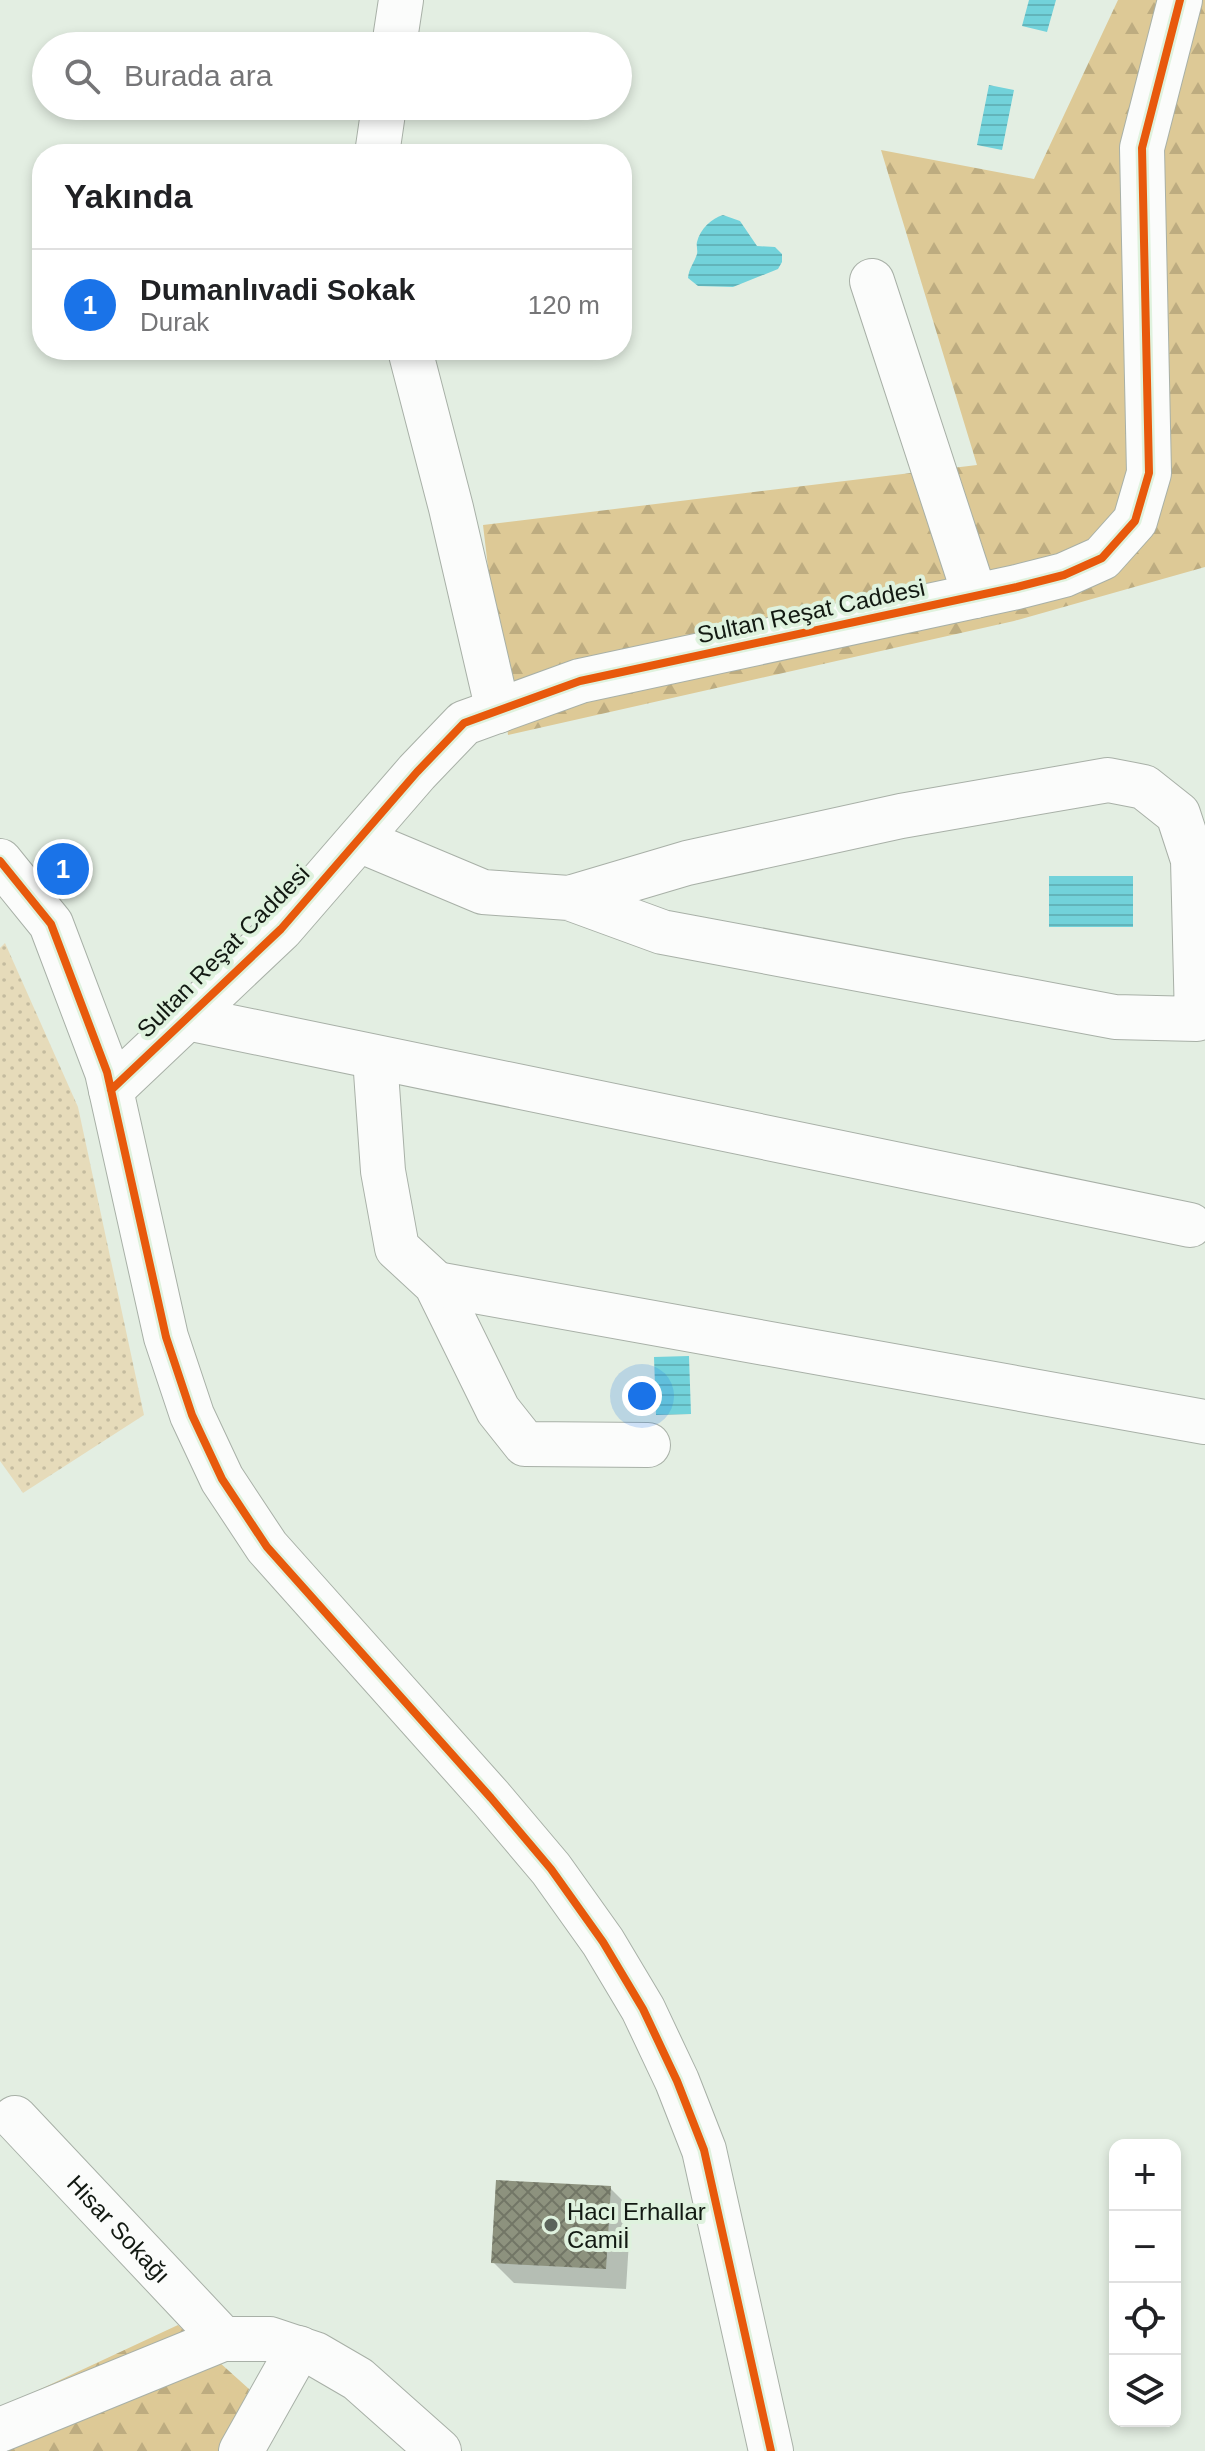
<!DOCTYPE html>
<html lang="tr">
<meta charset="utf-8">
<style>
:root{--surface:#fff;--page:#f6f6f6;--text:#202124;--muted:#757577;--line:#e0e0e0;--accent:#1a73e8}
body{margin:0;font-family:Helvetica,sans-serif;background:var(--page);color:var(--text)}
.controls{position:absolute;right:24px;bottom:24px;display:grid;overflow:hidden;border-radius:16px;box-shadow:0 4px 12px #0003}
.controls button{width:72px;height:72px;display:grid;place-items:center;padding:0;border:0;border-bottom:2px solid var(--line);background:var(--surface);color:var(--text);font:40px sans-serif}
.you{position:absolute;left:642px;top:1396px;width:28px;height:28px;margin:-20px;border:6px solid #fff;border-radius:50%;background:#1a73e8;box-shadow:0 0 0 12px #1a73e833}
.badge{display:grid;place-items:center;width:52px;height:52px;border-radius:50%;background:var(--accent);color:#fff;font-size:26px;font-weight:700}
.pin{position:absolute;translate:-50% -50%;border:4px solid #fff;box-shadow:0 2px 8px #0006}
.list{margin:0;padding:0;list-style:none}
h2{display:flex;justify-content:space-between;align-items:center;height:104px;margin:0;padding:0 32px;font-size:34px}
h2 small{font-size:26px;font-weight:400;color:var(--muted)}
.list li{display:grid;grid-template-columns:52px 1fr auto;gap:24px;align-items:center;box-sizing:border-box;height:112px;padding:0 32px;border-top:2px solid var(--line)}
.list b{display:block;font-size:30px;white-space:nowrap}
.list p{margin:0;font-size:26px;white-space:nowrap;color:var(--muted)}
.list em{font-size:26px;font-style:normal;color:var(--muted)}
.icon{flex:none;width:44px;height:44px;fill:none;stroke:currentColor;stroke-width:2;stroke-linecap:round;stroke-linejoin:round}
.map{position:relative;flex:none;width:1205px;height:2451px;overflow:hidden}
.search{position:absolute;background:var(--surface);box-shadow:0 4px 12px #0003;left:32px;top:32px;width:600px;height:88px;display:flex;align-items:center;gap:20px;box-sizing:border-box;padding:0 28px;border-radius:44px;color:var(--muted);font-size:30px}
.panel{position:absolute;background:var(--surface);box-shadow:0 4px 12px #0003;left:32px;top:144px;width:600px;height:216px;border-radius:32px}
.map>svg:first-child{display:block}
.grass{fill:url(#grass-dots)}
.forest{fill:url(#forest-firs)}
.water{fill:url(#water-rules)}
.shadow{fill:#0003}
.building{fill:url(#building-cross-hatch)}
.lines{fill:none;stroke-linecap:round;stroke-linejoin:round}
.minor-casing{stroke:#a8b0a7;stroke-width:46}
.minor{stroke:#fbfcfb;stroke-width:44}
.cycleway-casing{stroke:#dff2de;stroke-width:13}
.cycleway{stroke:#e8590c;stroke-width:8}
.poi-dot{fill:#5b645b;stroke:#dff2de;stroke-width:3}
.labels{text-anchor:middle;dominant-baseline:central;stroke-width:8;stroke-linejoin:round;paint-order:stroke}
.street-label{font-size:24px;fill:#121912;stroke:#dff2de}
.poi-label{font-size:24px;fill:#121912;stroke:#dff2de;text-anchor:start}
</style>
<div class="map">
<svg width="1205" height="2451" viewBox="0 0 1205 2451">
<defs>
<pattern id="grass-dots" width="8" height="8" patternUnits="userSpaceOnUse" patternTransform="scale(2)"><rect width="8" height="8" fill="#e6dbba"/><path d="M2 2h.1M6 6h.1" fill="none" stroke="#c4bb9f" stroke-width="1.8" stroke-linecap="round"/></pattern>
<pattern id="forest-firs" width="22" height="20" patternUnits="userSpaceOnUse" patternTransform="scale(2)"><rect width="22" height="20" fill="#ddc996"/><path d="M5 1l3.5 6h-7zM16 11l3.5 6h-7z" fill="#bdac80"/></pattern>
<pattern id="water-rules" width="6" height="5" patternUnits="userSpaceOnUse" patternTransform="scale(2)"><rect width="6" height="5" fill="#72d2da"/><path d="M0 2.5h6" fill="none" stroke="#62b4ba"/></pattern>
<pattern id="building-cross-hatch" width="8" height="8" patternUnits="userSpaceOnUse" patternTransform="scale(2)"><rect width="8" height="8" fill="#8d927e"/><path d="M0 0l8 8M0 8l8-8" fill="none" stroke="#727666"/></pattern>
</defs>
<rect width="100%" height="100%" fill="#e3eee2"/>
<path class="grass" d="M5 943 78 1107 144 1415 23 1493 0 1461V948Z"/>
<path class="forest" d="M1118 0H1205V567L1014 621 508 735 483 525 977 465 881 150 1034 179Z
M178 2325 249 2389 231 2451H0V2408Z"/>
<path class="water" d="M1029 0H1056L1047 32 1022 26Z
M989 85 1014 90 1002 150 977 145Z
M723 215 740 221 757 246 775 247 782 254V262L778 269 733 287 698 286 688 278C689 268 694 263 697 254 698 250 696 246 697 242 700 229 712 218 723 215Z
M1049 876H1133V927H1049Z
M689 1356 691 1414 656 1415 654 1357Z"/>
<path class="shadow" d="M610 2188 631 2209 626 2289 514 2283 493 2262Z"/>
<path class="building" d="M496 2180 611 2186 606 2269 491 2263Z"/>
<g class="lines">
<defs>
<g id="minor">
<path d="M394 46 401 0"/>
<path d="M377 154 384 106"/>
<path d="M872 281 975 596"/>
<path d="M410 350 451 508 498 711"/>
<path d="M359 840 483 892 569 898 662 932 1115 1017 1197 1019 1193 860 1178 814 1144 787 1108 780 901 816 687 863 569 898"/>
<path d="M0 861 51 924 107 1072 166 1337 192 1415 222 1479 267 1547 491 1798 551 1869 603 1942 643 2009 677 2081 704 2150 771 2451"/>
<path d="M187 1018 1190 1225"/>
<path d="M375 1058 383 1171 397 1248 436 1284 498 1410 525 1444 648 1445"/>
<path d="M111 1090 281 929 417 772 464 723 580 681 1017 587 1064 575 1102 558 1135 521 1149 473 1142 148 1180 0"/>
<path d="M436 1284 1205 1422"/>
<path id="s1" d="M15 2118 223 2339"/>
<path d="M0 2430 223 2339H270L315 2354 358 2379 439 2451"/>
<path d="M241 2451 299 2348"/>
</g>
</defs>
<use href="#minor" class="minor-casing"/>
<use href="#minor" class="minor"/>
<defs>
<path id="cycleway" d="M0 861 51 924 107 1072 166 1337 192 1415 222 1479 267 1547 491 1798 551 1869 603 1942 643 2009 677 2081 704 2150 771 2451
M111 1090 281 929 417 772 464 723 580 681 1017 587 1064 575 1102 558 1135 521 1149 473 1142 148 1180 0"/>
</defs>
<use href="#cycleway" class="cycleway-casing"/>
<use href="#cycleway" class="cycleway"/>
</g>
<circle class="poi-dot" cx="551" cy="2225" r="8"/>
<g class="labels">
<g class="street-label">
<text transform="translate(811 611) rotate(-12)">Sultan Reşat Caddesi</text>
<text transform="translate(223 951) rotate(-45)">Sultan Reşat Caddesi</text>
<text stroke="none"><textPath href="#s1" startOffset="152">Hisar Sokağı</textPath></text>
</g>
<g class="poi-label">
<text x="567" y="2211">Hacı Erhallar<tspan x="567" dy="28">Camiİ</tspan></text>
</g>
</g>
</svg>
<div class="controls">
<button>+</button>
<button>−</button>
<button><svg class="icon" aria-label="locate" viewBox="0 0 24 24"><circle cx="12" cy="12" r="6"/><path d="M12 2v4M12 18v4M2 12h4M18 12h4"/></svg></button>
<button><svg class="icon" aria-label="layers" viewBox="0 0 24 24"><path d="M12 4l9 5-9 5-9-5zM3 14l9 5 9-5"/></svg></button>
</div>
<div class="you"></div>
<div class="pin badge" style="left:63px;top:869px">1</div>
<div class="search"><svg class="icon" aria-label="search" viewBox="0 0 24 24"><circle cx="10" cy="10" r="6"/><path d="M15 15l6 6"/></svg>Burada ara</div>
<section class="panel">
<h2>Yakında<small></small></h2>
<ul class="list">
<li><span class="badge">1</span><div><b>Dumanlıvadi Sokak</b><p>Durak</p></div><em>120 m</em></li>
</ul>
</section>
</div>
